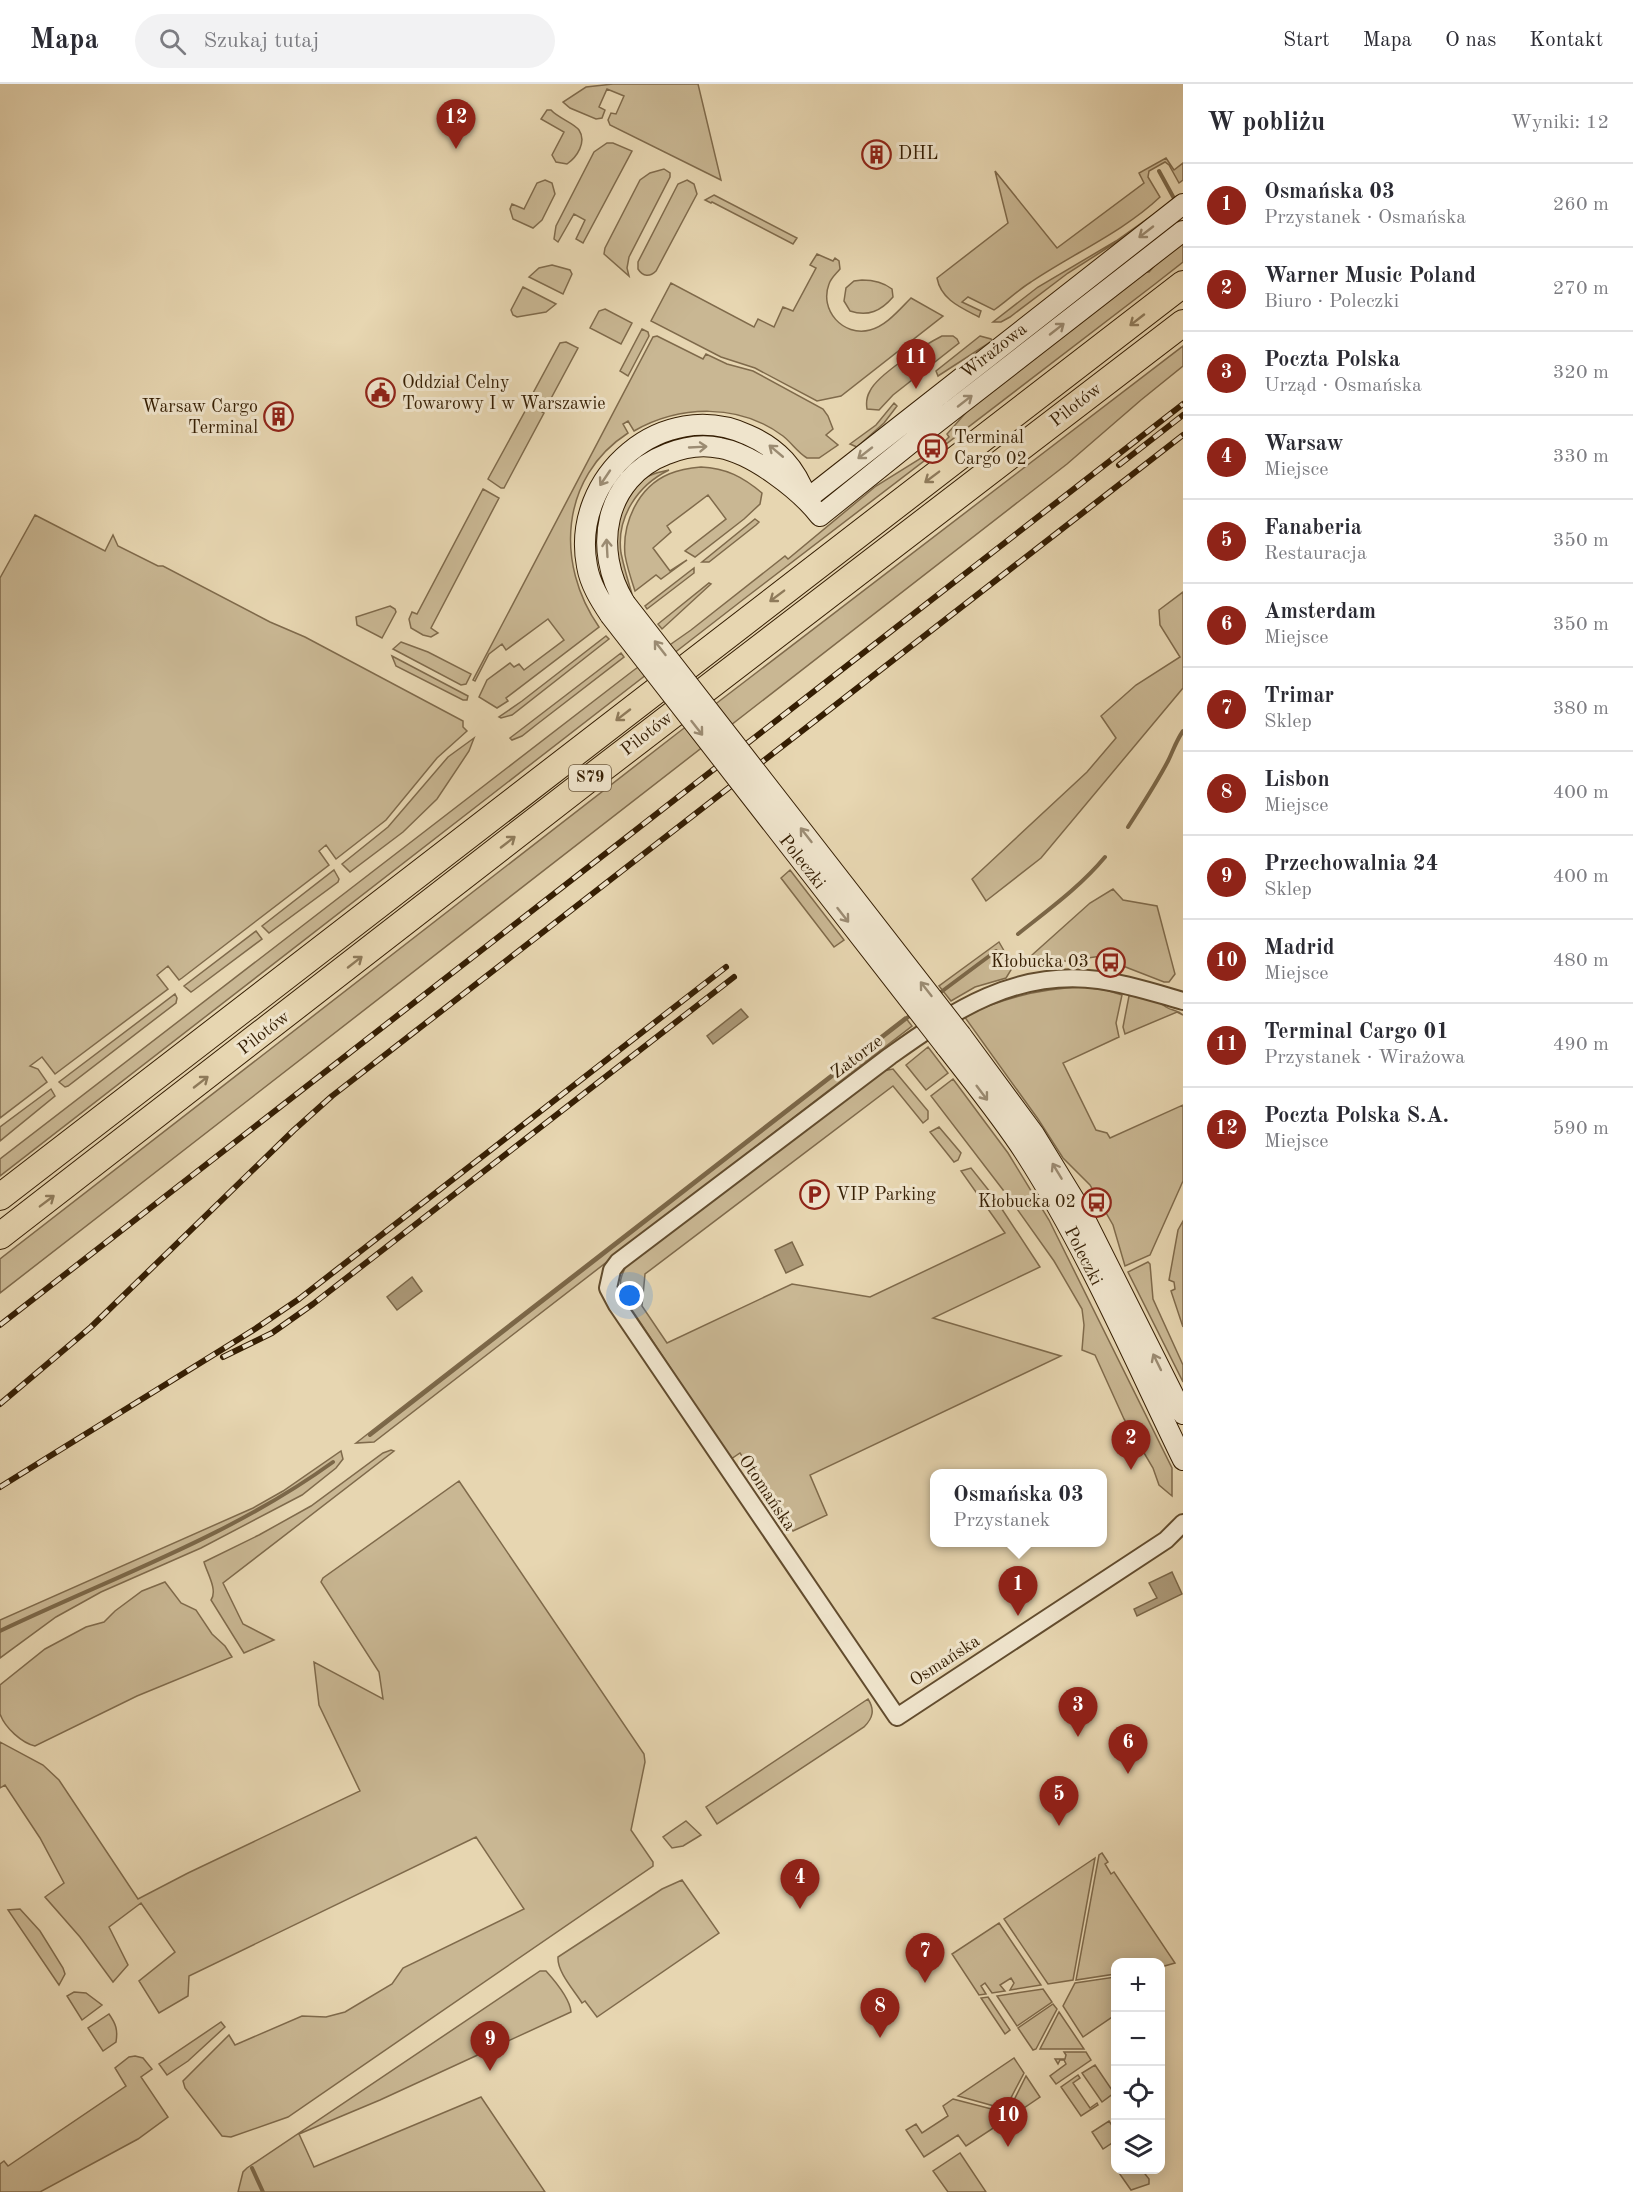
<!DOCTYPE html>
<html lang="pl">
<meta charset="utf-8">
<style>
:root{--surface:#fff;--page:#f2f2f3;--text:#2b2b33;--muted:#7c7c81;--line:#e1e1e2;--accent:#8f2418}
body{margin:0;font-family:"Old Standard TT",serif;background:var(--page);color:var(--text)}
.controls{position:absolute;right:18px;bottom:18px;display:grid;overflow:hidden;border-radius:12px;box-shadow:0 3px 15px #0003}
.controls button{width:54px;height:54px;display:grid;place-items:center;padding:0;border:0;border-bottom:2px solid var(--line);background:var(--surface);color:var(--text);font:30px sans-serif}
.you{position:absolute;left:630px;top:1212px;width:21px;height:21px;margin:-15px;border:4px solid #fff;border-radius:50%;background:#1a73e8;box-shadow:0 0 0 9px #1a73e833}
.badge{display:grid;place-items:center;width:39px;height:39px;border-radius:50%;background:var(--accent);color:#fff;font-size:20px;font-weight:700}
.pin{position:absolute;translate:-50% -50px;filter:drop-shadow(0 2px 3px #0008)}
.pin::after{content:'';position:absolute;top:32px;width:21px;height:18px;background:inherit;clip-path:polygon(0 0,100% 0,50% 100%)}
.popup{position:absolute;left:930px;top:1385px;width:177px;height:78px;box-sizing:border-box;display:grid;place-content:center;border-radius:12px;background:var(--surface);filter:drop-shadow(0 2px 4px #0005);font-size:20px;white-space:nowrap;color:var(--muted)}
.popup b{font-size:22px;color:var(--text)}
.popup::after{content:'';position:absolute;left:50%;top:100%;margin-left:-12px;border:12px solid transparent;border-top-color:var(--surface)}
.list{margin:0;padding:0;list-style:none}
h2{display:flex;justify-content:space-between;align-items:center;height:78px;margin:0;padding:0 24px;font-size:26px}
h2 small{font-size:20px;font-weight:400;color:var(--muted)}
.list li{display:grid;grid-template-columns:39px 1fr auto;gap:18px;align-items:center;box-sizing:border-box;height:84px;padding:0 24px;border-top:2px solid var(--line)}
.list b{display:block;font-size:22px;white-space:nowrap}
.list p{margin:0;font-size:20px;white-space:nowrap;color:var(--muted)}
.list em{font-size:20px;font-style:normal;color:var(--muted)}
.icon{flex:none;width:33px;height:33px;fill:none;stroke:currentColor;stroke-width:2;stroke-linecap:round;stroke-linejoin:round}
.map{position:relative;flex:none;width:1183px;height:2108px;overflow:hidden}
header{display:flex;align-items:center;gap:36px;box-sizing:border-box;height:84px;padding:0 30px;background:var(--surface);border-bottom:2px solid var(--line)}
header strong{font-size:28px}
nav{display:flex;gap:33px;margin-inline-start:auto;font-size:21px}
.search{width:420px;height:54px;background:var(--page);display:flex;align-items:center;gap:15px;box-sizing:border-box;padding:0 21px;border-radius:33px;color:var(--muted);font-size:22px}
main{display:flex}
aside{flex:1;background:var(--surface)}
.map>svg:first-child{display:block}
.green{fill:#c9b793;stroke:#7f6a4b;stroke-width:1.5}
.water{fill:#aa9776;stroke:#7b6748;stroke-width:1.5}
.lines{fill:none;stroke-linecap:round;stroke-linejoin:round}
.stream{stroke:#7b6748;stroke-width:4}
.tertiary-casing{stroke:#624c2e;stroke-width:20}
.secondary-casing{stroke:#351e03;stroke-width:22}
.motorway-casing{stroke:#351e03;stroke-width:28}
.tertiary{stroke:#efe4cc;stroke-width:16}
.secondary{stroke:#efe4cc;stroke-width:20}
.motorway{stroke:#e7d6b1;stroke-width:26}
.rail-casing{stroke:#351e03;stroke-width:6}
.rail{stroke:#efe4cc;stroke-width:4;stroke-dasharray:11;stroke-linecap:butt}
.secondary-bridge-casing{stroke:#351e03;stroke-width:22;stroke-linecap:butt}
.secondary-bridge{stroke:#efe4cc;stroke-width:20}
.oneway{stroke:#9b8b72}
.oneway2{stroke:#8e7a5a}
.labels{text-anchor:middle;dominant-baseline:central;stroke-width:6;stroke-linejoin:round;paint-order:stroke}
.shield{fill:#efe4cc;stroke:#6d593f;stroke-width:1.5}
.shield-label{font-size:16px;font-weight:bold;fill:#351e03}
.poi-label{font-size:18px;fill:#351e03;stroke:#efe4cc;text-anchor:start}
.street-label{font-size:18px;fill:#351e03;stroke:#efe4cc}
</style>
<header>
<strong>Mapa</strong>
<div class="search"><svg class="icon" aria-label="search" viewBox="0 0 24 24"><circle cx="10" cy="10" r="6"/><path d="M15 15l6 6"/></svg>Szukaj tutaj</div>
<nav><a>Start</a><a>Mapa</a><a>O nas</a><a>Kontakt</a></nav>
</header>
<main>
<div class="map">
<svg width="1183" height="2108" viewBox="0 0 1183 2108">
<rect width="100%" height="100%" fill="#e7d6b1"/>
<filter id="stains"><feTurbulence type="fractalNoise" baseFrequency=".00333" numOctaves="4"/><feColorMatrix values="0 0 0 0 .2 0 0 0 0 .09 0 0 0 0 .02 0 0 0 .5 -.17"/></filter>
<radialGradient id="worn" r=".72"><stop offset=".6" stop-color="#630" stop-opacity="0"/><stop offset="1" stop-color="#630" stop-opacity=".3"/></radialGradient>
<path class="green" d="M613 0H698L721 96 610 41 608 36 611 29 616 30 624 12 607 5 599 23 605 26 602 34 596 35 570 24 563 18 586 3Z
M547 26H551C558 34 574 39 579 46 587 58 577 73 567 80L556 78 552 71 564 48 541 35Z
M607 59H613L632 67 583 159 576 155 585 136 574 130 558 158 554 155 556 142 594 68Z
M1166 74 1174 86 1183 79V96L1179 99 1169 81 1165 78 1149 87 1148 93 1160 113C1123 148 1074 169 1031 198 1018 206 1007 217 994 226L968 213 962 218 981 227 979 233C962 224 941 216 937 194L1008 139 995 87 1057 164 1144 99 1139 89Z
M664 85 670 89V93L629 173 627 184 629 192 604 170 605 164 640 96 650 89Z
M545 96 552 99 555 110 542 136 533 144 513 135 510 125 512 120 524 125 537 99Z
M687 96 694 100 697 110 656 187C650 193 643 193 638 185V178L678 100Z
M714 111 797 154 793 160 712 118 711 119 705 116Z
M1154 130 1123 154 1068 189 1010 233 1001 238H993L1038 203 1116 157Z
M1173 138 1174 142 837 406 824 413Z
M1183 158V178L1155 200 740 518 0 1092V1075L634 586 691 546 785 472 788 475 876 402 939 363 949 353 947 350 970 324 1145 188H1149L1157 179Z
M817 170 833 177 835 174 839 177 840 185C836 190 831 194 829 200 819 226 843 253 870 246 886 242 899 226 911 214L943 232 841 312 817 317 755 284 721 273 651 237 671 199 754 243 758 235 774 243 783 223 793 227 816 184 810 181Z
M552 181 570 186 572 190 563 210 529 193 539 184Z
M862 196C873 196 883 198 892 205L893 213C881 227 868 233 850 227L844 217 846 204 854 197Z
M523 203 556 220 546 228 517 233 513 231 511 226Z
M605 225 632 239 621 260 590 244 599 227Z
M642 245 648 248 649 252 628 292 620 287Z
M657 252 703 275 706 270 727 280 753 287 823 325 828 332 833 345 826 351 838 361 819 374H807C797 368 792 359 783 352 739 319 680 321 634 347L628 337 623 340 628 349C560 393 555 480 599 543L506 614 508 617 497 624 479 613 487 596 510 579 514 583 519 580 524 586 564 556 548 535 506 566 502 560 489 570 475 597 473 596 653 253Z
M942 252H953L957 255 959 259 893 311 879 326 867 325C866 319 867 312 870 307 877 291 926 260 942 252Z
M980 252 991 255 992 257 938 292 936 287Z
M566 258 578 264 548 320 532 311 560 259Z
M1183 262V282L1141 316 1067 380 0 1209V1175L679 648Z
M894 319 897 322 884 339 857 363 850 360 876 341Z
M529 320 544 329 504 404H501L488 395Z
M701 383C726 384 743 393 762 409L760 420 744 435 695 473 685 467 726 435 708 411 667 442 671 448 653 464 670 487 687 476 661 495 656 491 635 507C631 495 627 483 625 471 622 439 638 403 669 390 679 386 690 384 701 383Z
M669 386C638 401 616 433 621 469 624 483 628 497 632 510 610 476 609 419 647 393 653 389 661 388 669 386Z
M483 405 499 414 431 544 438 549 431 553 423 551 411 544 409 535 412 528 417 530Z
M35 431 105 467 113 451 118 462 158 482H163L270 538 305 553 463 637V643L467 647 437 674 386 736 336 775 326 761 319 767 329 781 182 894 179 896 168 882 157 891 168 905 55 990 42 973 30 982 38 985 47 998 0 1034V494Z
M755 435 759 438 756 441 709 478H702Z
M694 484V489L647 525 645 522Z
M709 499 711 500 662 545 658 540Z
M1183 508V604L1041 774 986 817 972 795 1087 688 1116 654 1101 632 1136 601 1180 573 1160 541 1159 526Z
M390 522 395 525 396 528 382 554 357 541 356 533Z
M606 552 609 555 512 631 501 634 499 633 522 617Z
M401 558 428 568 471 590 466 600 461 601 393 565Z
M621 569 624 573 536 641 522 652 512 656 510 654Z
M392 572 468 612 467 616H463L396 582Z
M474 654 469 667 437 715 403 748 350 788 342 780 388 743 448 673Z
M334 786 339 795 338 798 269 849 262 842Z
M790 786 844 856 834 863 781 794Z
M1113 805 1123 816 1157 822 1175 890 1169 898H1164L1123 882 1109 871 1044 880H1033L1032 871 1090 819Z
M256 847 262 855 194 906 191 908 184 902Z
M999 858 1007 872 1011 886 1006 894 975 903 951 917 939 902Z
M1083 903 1106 906 1122 911 1116 939 1119 953 1063 979 1096 1046 1107 1049 1110 1054 1183 1021V1097L1150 1171 1125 1182 1113 1141 1090 1101 1063 1074 1038 1035 964 932C1003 914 1040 904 1083 903Z
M175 910 177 914 176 919 68 1002 65 1003 59 998Z
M1134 911C1146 914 1157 916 1166 923 1172 927 1178 926 1183 931L1177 928 1125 950 1123 943 1129 912Z
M905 933 912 942 374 1358 356 1359Z
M928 963 948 989 926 1006 906 981Z
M893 985 928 1027V1035L923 1039 893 1002 645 1190 642 1222 667 1259 792 1200 870 1213 1005 1149 961 1087 971 1084 994 1113 1040 1183 933 1234 1061 1272 810 1391 827 1431 793 1447 740 1369 731 1375 624 1214C618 1199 620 1192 628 1179L883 987Z
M953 995 1008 1069 1049 1136 1172 1384V1412L1159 1401 1153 1384 1124 1335 1095 1271 1082 1266 1084 1241 1082 1225 1054 1177 1010 1115 931 1012Z
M51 1005 55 1012 0 1057V1043Z
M939 1043 961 1069 958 1076 954 1078 930 1048Z
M1183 1137V1243L1171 1207 1175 1205 1174 1198 1169 1196 1178 1146Z
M1148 1178 1150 1180 1153 1215 1183 1281V1298L1128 1188Z
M391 1366 394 1367 223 1499 243 1540 274 1556 244 1569 211 1516C218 1506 207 1489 204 1478L259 1451 311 1422 383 1369Z
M341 1367 343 1375 336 1384 302 1411 201 1464 101 1508 56 1533 0 1574V1536L253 1424 283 1407Z
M459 1397 644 1670 645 1678 631 1746 653 1778V1782L288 2033 231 2053 222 2052 185 2004 183 1997 229 1951 235 1961 302 1932 326 1933 345 1928 392 1900 403 1884 524 1825 476 1753 189 1892 188 1912 159 1929 139 1897 175 1868 141 1819 109 1843 128 1881 113 1898 80 1853 45 1813 64 1799 40 1754 5 1701 0 1704V1658L43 1681 59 1696 138 1815 188 1789 360 1707 319 1621 314 1578 383 1615 379 1588 321 1498 323 1494Z
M165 1498 181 1519 196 1526 212 1550 225 1562 232 1573 137 1612 35 1662C22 1659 5 1644 0 1630 0 1622 0 1610 0 1601L45 1565 86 1543 104 1538 115 1527 142 1507Z
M868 1615C875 1626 873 1634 864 1643L717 1740 706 1723Z
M686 1737 701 1751 683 1762 672 1764 663 1753Z
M1102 1769 1108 1778 1105 1780 1111 1790 1114 1788 1175 1879 1161 1883 1160 1878H1116L1115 1890 1076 1896 1099 1771Z
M1095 1774 1073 1896 1048 1900 1004 1835Z
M682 1796 719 1849 597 1933 585 1917 582 1919C574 1906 557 1888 558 1873L662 1805Z
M20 1825 40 1847 63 1884 65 1890 59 1901 8 1826Z
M999 1839 1041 1901 1010 1906 1014 1899 1011 1894 1000 1901 1005 1907 992 1909 985 1899 981 1902 986 1910 979 1911 952 1870Z
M540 1887H546C555 1897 570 1914 571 1928L380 2016 299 2050 314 2083 481 2013 545 2108H238L243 2088 247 2084Z
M1115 1893V1931L1083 1953 1063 1922 1075 1899Z
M1043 1905 1052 1918 1017 1942 997 1912Z
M74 1908 86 1909 102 1921 82 1936 67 1912Z
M988 1913 1010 1946 1005 1950 981 1914Z
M1053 1920 1057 1925 1036 1965 1033 1966 1018 1944Z
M1059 1928 1084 1965H1040Z
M109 1930C116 1940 118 1946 116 1958L103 1967 88 1944Z
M221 1938 225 1943 188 1977 167 1991 159 1980Z
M1064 1968H1086L1091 1976 1056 2000 1050 1992 1066 1980 1064 1976H1060L1058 1980 1055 1975H1065L1066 1971Z
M135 1972 143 1974 152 1985 141 1993 168 2033 138 2055 40 2108H0V2080L4 2077 8 2082 126 2002 115 1984 129 1973Z
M1014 1974 1024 1989 1005 2025 958 2012Z
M1095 1981 1114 2009 1102 2018 1082 1989Z
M1078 1991 1080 1994 1073 1999 1090 2024 1097 2019 1098 2021 1081 2032 1061 2003Z
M1026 1992 1040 2013 1018 2028 1009 2026Z
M953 2015 1003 2028 995 2043 966 2062 958 2051 924 2073 906 2046 916 2040 922 2049 948 2032 943 2022Z
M1109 2037 1115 2046V2057L1103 2065 1092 2048Z
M960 2069 986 2108H948L933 2087Z
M1117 2086H1142L1149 2095V2100L1131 2106Z"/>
<path class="water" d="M741 925 748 933 713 960 707 952Z
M792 1158 803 1181 786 1189 775 1166Z
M412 1193 422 1207 397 1226 387 1213Z
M1172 1488 1182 1510 1137 1532 1134 1525 1157 1514 1149 1499Z"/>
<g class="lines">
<path class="stream" d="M1159 87 1176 118
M1128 743C1142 721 1156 700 1168 677 1173 667 1176 657 1183 647
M1018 850C1048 826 1080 803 1105 773
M937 911 996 867
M370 1351 912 930
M0 1547C113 1493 231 1452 333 1378
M252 2084 263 2108"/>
<defs>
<path id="tertiary" d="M1183 917C1155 909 1128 900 1099 896 1016 885 954 926 890 972L618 1178 612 1186 608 1204 617 1221 897 1633 1166 1456 1183 1439"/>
<path id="secondary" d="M807 415 1183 120
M625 519C592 466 604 394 667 370 684 363 702 360 720 364 753 370 800 406 820 432L922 350 1183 147
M610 531C600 516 590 500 587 482 570 392 663 312 748 351 778 364 796 384 807 415
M961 951 1034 1050 1080 1125 1183 1330
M946 963C973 998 1001 1032 1025 1069 1087 1166 1133 1273 1183 1376"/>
<path id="motorway" d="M0 1113 1183 200
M0 1152 585 698 1183 239"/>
</defs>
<use href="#tertiary" class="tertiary-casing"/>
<use href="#secondary" class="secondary-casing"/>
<use href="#motorway" class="motorway-casing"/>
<use href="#tertiary" class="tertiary"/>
<use href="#secondary" class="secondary"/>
<use href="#motorway" class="motorway"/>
<defs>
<path id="rail" d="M1119 381 1183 331
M0 1241 1183 320
M223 1273 272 1249 313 1220 734 893
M0 1320 91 1243 294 1046 332 1012 1183 351
M0 1403 255 1245 299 1215 726 883"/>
</defs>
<use href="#rail" class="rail-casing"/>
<use href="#rail" class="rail"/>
<defs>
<path id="secondary-bridge" d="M625 519 961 951
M610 531 946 963"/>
</defs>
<use href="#secondary-bridge" class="secondary-bridge-casing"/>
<use href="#secondary-bridge" class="secondary-bridge"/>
</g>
<defs><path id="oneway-shaft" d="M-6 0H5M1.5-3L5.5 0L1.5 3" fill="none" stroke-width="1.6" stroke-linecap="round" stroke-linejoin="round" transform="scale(1.5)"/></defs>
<g class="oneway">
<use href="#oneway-shaft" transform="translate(1146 148) rotate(142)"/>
<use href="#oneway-shaft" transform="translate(1057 245) rotate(-38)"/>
<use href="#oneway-shaft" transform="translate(965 317) rotate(-38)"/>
<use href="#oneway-shaft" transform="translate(698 363) rotate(-3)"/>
<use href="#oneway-shaft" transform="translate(776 367) rotate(-140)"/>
<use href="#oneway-shaft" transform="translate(865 369) rotate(142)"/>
<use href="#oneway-shaft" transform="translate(605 394) rotate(124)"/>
<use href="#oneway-shaft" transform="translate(607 464) rotate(-93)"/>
<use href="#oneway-shaft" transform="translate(660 564) rotate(-128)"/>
<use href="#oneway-shaft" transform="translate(697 644) rotate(52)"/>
<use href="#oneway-shaft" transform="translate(806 751) rotate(-128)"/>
<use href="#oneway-shaft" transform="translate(843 831) rotate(52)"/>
<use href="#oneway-shaft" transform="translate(926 905) rotate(-128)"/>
<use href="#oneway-shaft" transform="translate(982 1009) rotate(53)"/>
<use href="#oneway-shaft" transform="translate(1057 1087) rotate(-121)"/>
<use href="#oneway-shaft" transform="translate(1157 1278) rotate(-116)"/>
</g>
<g class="oneway2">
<use href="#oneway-shaft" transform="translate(1137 236) rotate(142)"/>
<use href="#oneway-shaft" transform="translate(932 393) rotate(143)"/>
<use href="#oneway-shaft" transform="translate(777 512) rotate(143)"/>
<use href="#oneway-shaft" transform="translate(623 631) rotate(142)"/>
<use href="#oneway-shaft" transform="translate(508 758) rotate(-38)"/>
<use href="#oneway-shaft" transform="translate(355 878) rotate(-38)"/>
<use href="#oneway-shaft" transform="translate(201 998) rotate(-38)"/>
<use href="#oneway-shaft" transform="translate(47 1117) rotate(-37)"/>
</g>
<defs>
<symbol id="building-ring" viewBox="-11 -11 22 22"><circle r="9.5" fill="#efe4cc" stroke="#8f2418" stroke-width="1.5"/><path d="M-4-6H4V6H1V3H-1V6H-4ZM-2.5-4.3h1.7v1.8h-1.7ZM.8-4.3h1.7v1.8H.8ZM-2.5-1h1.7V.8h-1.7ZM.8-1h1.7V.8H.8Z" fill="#8f2418"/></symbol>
<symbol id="civic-ring" viewBox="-11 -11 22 22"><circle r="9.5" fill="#efe4cc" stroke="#8f2418" stroke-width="1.5"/><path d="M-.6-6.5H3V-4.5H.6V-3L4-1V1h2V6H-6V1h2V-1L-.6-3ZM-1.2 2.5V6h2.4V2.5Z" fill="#8f2418"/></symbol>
<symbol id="bus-ring" viewBox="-11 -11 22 22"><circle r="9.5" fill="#efe4cc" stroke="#8f2418" stroke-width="1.5"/><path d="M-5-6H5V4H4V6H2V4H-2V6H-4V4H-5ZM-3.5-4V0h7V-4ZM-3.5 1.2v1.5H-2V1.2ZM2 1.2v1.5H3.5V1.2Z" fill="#8f2418"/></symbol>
<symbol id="parking-ring" viewBox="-11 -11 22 22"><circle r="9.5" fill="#efe4cc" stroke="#8f2418" stroke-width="1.5"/><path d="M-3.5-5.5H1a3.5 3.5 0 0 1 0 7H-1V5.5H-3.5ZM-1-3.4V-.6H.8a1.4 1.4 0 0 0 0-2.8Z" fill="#8f2418"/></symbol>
</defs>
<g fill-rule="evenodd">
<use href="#building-ring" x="860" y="54" width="33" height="33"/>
<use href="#civic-ring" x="364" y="292" width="33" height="33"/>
<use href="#building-ring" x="262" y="316" width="33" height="33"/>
<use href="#bus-ring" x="916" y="348" width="33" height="33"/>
<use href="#bus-ring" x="1094" y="862" width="33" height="33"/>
<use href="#parking-ring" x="798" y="1094" width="33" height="33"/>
<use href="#bus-ring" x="1080" y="1102" width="33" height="33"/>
</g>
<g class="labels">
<rect class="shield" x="569" y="681" width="42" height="26" rx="4.5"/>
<g class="shield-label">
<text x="590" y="694">S79</text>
</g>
<g class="poi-label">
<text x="898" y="70">DHL</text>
<text x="402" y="299">Oddział Celny<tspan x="402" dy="21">Towarowy I w Warszawie</tspan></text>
<text x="258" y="323" text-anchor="end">Warsaw Cargo<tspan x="258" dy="21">Terminal</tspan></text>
<text x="954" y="354">Terminal<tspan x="954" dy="21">Cargo 02</tspan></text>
<text x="1089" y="878" text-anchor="end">Kłobucka 03</text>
<text x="836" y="1111">VIP Parking</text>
<text x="1076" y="1118" text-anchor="end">Kłobucka 02</text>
</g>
<g class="street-label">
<text transform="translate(994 267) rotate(-38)">Wirażowa</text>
<text transform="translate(1076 321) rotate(-38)">Pilotów</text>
<text transform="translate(647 650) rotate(-38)">Pilotów</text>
<text transform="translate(802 778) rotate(52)">Poleczki</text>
<text transform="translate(264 949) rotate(-38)">Pilotów</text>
<text transform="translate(857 973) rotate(-37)">Zatorze</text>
<text transform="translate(1083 1172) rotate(63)">Poleczki</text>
<text transform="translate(767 1409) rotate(56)">Otomańska</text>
<text transform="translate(945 1577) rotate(-33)">Osmańska</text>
</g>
</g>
<rect width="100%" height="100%" filter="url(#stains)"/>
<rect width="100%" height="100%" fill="url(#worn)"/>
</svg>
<div class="controls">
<button>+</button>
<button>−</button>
<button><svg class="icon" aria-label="locate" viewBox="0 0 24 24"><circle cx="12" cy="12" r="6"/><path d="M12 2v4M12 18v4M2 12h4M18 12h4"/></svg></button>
<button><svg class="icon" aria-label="layers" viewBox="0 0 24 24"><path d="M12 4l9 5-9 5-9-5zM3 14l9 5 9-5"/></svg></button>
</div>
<div class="you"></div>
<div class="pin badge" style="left:1018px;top:1532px">1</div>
<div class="popup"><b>Osmańska 03</b>Przystanek</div>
<div class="pin badge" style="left:1131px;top:1386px">2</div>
<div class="pin badge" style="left:1078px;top:1653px">3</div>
<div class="pin badge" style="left:800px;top:1825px">4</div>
<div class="pin badge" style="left:1059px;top:1742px">5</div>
<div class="pin badge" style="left:1128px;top:1690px">6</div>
<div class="pin badge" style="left:925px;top:1899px">7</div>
<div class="pin badge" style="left:880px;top:1954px">8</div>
<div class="pin badge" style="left:490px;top:1987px">9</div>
<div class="pin badge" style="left:1008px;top:2063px">10</div>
<div class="pin badge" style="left:916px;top:305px">11</div>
<div class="pin badge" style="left:456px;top:65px">12</div>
</div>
<aside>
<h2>W pobliżu<small>Wyniki: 12</small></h2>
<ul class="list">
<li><span class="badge">1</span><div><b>Osmańska 03</b><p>Przystanek · Osmańska</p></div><em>260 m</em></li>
<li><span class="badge">2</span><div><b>Warner Music Poland</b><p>Biuro · Poleczki</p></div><em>270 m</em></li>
<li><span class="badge">3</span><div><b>Poczta Polska</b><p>Urząd · Osmańska</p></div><em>320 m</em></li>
<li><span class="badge">4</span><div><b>Warsaw</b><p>Miejsce</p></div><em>330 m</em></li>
<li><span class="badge">5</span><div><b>Fanaberia</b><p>Restauracja</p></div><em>350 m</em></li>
<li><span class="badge">6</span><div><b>Amsterdam</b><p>Miejsce</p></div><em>350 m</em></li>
<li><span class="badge">7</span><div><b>Trimar</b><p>Sklep</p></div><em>380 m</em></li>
<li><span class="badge">8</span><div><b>Lisbon</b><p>Miejsce</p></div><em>400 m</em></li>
<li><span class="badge">9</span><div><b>Przechowalnia 24</b><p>Sklep</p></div><em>400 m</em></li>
<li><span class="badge">10</span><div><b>Madrid</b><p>Miejsce</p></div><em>480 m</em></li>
<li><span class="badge">11</span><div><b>Terminal Cargo 01</b><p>Przystanek · Wirażowa</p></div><em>490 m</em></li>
<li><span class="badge">12</span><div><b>Poczta Polska S.A.</b><p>Miejsce</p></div><em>590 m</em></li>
</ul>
</aside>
</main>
